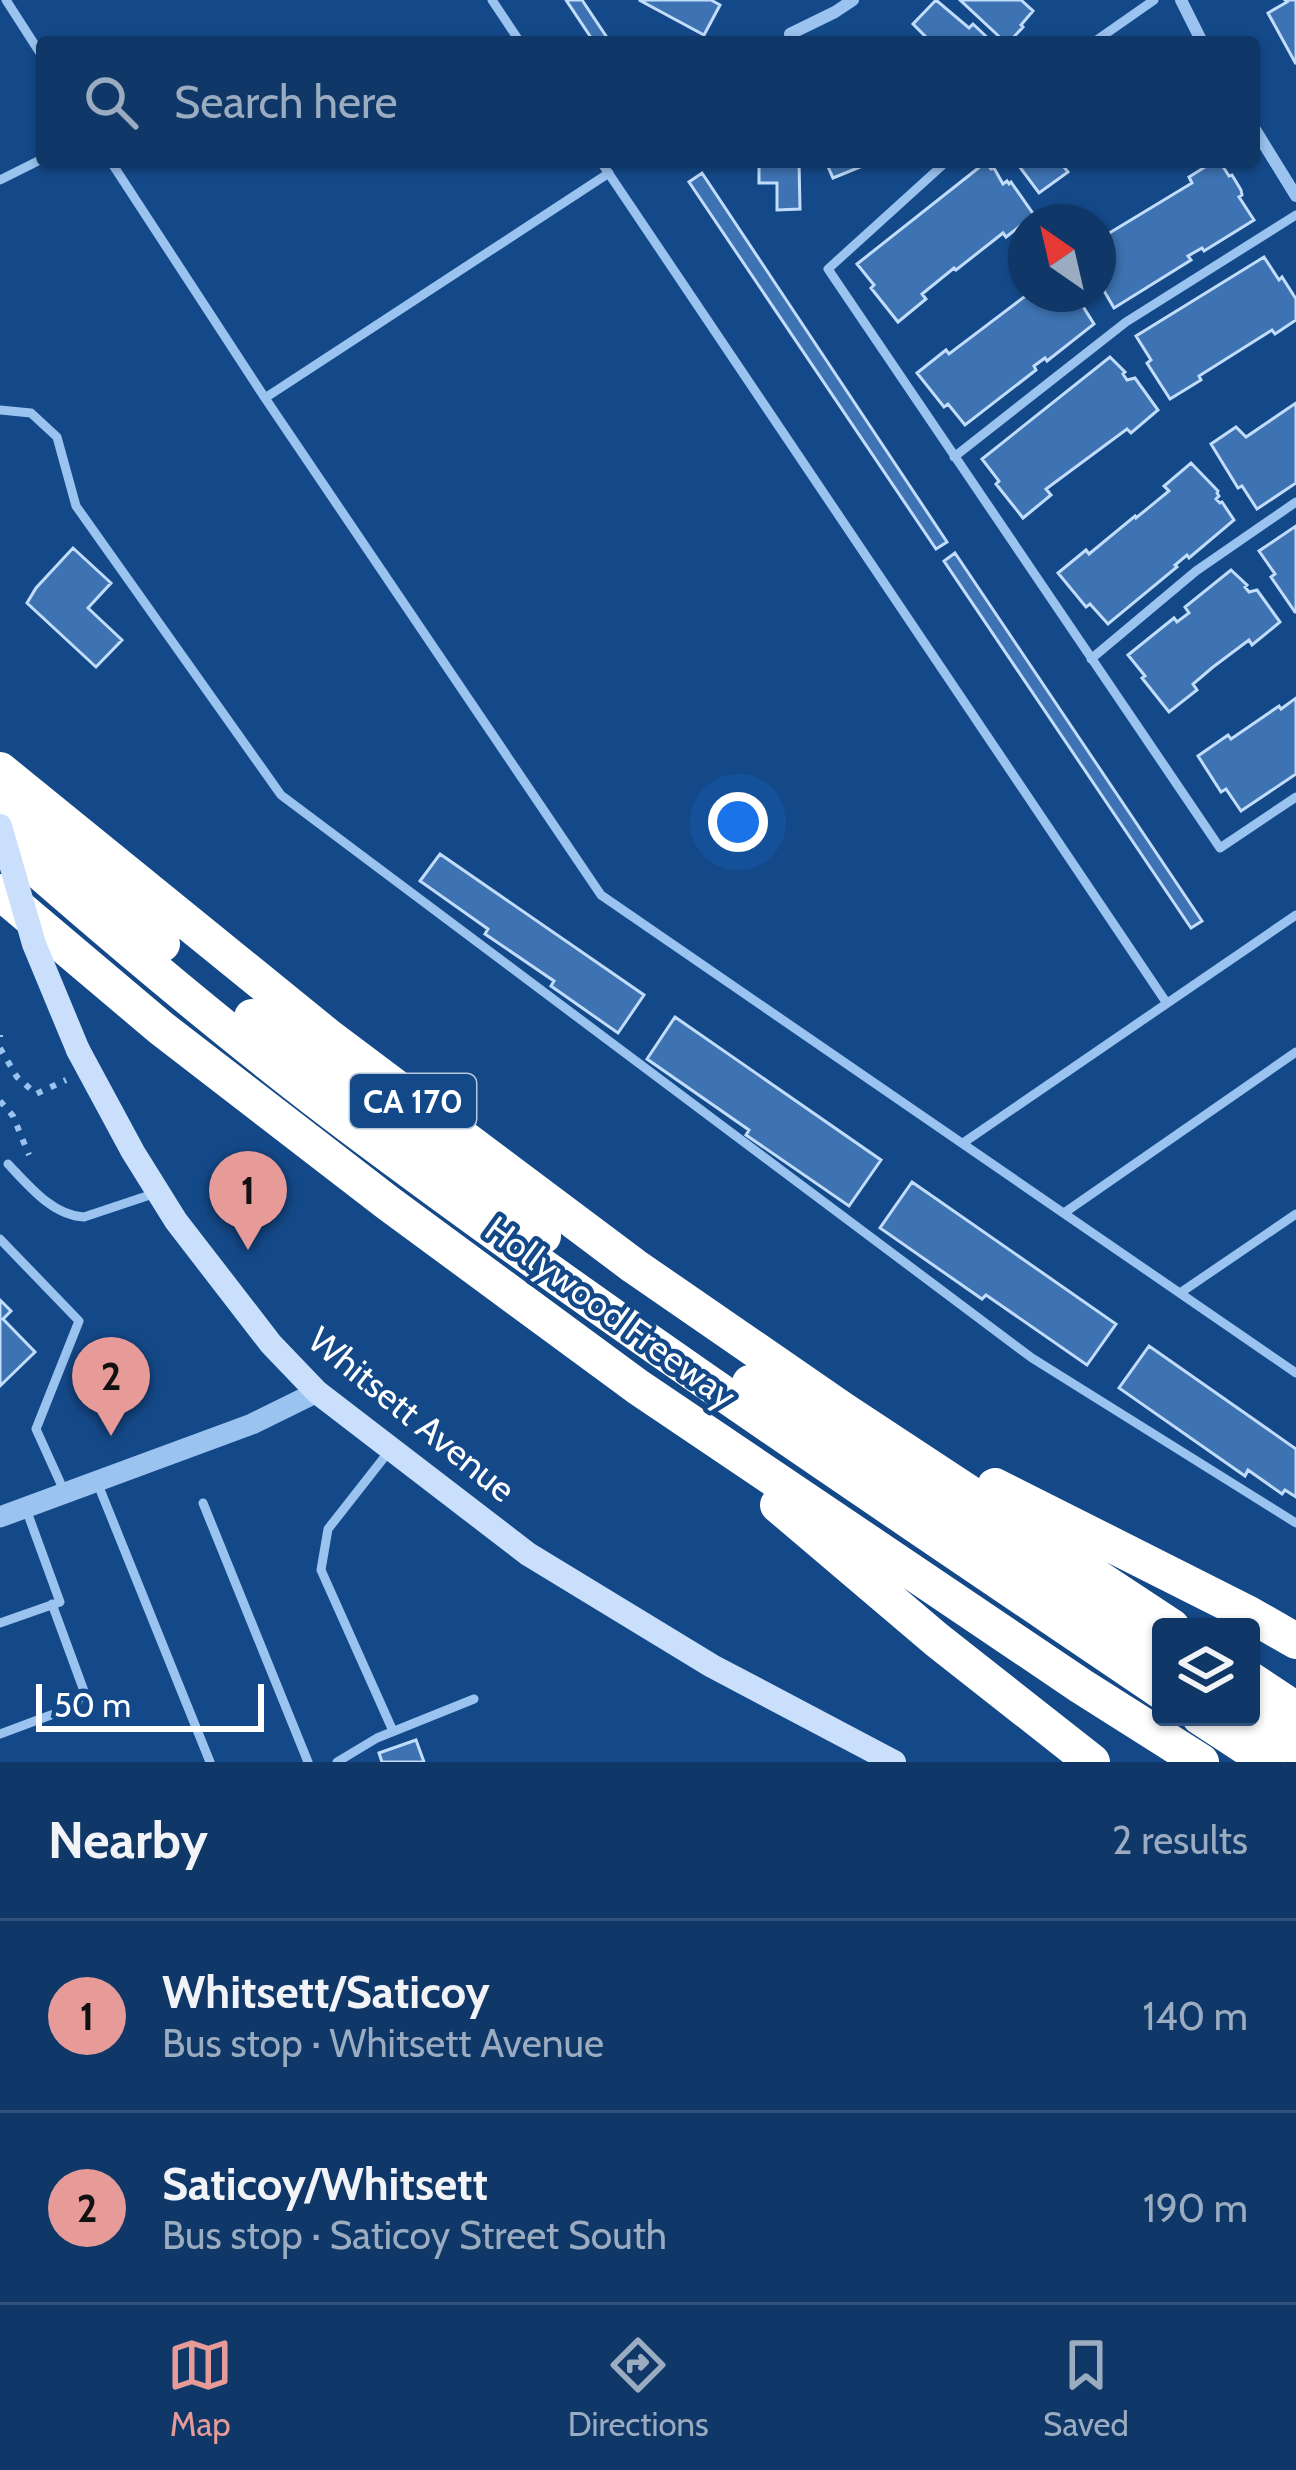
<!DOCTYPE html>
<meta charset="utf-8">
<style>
:root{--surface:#0f3767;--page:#1d4270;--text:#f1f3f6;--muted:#9bacc0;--line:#2f517b;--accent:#e69b98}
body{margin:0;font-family:Cabin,sans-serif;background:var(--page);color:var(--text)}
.controls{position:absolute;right:36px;bottom:36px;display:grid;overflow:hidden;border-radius:12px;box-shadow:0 3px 9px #0004}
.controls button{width:108px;height:108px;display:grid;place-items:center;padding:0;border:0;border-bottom:3px solid var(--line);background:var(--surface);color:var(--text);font:60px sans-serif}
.compass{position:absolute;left:1008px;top:204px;width:108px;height:108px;border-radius:50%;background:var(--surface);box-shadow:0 3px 9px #0004;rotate:326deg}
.scale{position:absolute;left:36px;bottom:30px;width:228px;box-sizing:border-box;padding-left:12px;border:6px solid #fff;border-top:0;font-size:33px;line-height:42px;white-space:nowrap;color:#fff;-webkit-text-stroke:9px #144989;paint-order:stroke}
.you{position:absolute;left:738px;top:822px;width:42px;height:42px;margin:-30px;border:9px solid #fff;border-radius:50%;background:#1a73e8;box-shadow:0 0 0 18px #1a73e833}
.badge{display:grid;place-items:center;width:78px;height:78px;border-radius:50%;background:var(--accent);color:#111;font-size:39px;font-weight:700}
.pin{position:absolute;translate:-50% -99px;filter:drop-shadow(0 3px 6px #0008)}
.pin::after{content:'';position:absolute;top:63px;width:42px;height:36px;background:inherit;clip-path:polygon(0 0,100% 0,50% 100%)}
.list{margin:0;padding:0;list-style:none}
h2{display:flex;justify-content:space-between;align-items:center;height:156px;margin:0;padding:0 48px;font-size:51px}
h2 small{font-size:39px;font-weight:400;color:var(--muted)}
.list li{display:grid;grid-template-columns:78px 1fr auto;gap:36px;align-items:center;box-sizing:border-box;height:192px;padding:0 48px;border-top:3px solid var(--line)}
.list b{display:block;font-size:45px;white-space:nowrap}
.list p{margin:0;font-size:39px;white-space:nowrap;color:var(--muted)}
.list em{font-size:39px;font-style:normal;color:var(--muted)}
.icon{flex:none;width:66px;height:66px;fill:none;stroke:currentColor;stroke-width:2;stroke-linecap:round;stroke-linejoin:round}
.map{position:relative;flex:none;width:1296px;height:1762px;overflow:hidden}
.search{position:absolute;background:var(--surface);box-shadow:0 3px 9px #0004;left:36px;right:36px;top:36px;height:132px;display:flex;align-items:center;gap:30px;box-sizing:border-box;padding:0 42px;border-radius:12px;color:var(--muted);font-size:45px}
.sheet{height:540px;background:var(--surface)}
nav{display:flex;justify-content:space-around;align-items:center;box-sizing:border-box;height:168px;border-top:3px solid var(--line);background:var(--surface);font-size:33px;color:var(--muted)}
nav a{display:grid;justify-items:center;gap:6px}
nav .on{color:var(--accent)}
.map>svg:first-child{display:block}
.building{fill:#3d73b2;stroke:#c2ddfb;stroke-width:3}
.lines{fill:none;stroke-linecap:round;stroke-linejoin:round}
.path{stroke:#9bc3ef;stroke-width:6;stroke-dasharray:6 9;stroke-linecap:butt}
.service{stroke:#9bc3ef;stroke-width:9}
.minor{stroke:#9bc3ef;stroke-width:12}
.tertiary{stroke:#9bc3ef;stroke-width:21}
.secondary{stroke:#c9dffb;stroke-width:24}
.motorway{stroke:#fff;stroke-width:36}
.secondary-bridge{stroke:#c9dffb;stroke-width:24}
.labels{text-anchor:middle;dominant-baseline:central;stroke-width:9;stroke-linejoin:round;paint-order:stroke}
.shield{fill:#144989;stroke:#b8c8dc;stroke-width:3}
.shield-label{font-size:33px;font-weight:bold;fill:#fff}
.street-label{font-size:36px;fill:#fff;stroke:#144989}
</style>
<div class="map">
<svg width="1296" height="1762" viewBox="0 0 1296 1762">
<rect width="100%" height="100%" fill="#144989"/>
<path class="building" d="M566 0H582L610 42H594Z
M639 0H711L720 5 704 35Z
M936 0 969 28 973 24 992 42H931L913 24Z
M960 0H1021L1033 11 1021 25 1023 27 1009 42H1005Z
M1285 0H1296V64L1268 13 1287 2Z
M759 162H799L800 209 777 210V183H759Z
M826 162H870V163L833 178Z
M986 162 991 169 994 168 1003 184 1007 181 1009 184 1011 182 1034 215 1006 237 1003 233 956 270 954 268 922 294 926 299 898 322 871 288 874 285 857 264Z
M1016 162H1071L1064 167 1068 172 1039 193Z
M1213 162H1220L1229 176 1232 175 1241 190 1242 195 1239 197 1254 220 1204 251 1202 248 1188 256 1191 260 1114 308 1100 284 1098 286V234L1103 231 1106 235 1192 183 1189 177Z
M702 173 947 542 936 549 689 182Z
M1264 257 1279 280 1282 277 1296 299V320L1275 334 1272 330 1199 376 1201 380 1170 399 1147 363 1151 360 1136 336Z
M1028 294H1078L1080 299 1076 302 1080 307 1082 305 1094 324 1047 361 1045 358 1034 366 1036 370 965 425 948 404 944 407 917 373 946 350 949 354Z
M1110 357 1125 372 1123 374 1127 380 1135 378 1158 410 1131 433 1127 429 1046 489 1051 495 1023 518 996 484 999 481 982 459Z
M1296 403V483L1257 509 1242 486 1238 488 1211 444 1236 427 1246 437Z
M1191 463 1218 491 1217 493 1219 496 1216 499 1220 503 1222 502 1234 520 1189 558 1187 555 1175 565 1177 567 1108 624 1090 604 1086 607 1058 573 1086 550 1089 554 1135 516 1136 518 1169 491 1164 486Z
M1296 526V612H1295L1271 577 1275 574 1259 551Z
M73 548 111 583 88 608 122 640 96 667 27 603 36 588Z
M955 553 1202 921 1191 928 944 561Z
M1231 570 1247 585 1245 587 1249 592 1257 590 1280 622 1252 645 1249 640 1213 667 1193 684 1197 690 1169 712 1142 678 1145 676 1128 655 1174 618 1177 622 1189 613 1185 607Z
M1296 698V774L1241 811 1226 789 1221 792 1198 756 1228 735 1231 739 1279 706 1281 709Z
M440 854 644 995 618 1033 551 986 554 981 485 934 488 929 420 881Z
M675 1017 881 1160 849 1206 746 1135 749 1130 647 1059Z
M912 1182 1116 1324 1087 1365 986 1295 982 1299 880 1228Z
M0 1300 11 1311 3 1319 35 1352 0 1386Z
M1149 1346 1296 1449V1497L1285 1490 1282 1494 1248 1470 1245 1476 1119 1388Z
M416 1740 424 1762H382L379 1753Z"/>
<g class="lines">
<path class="path" d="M0 1035V1037
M0 1048 17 1077 36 1094 66 1080
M0 1101 13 1116 29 1155"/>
<path class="service" d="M6 0 42 56
M492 0 520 42
M1094 42 1154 0
M111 162 265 398 601 895 1296 1373
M601 162 1166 1002
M946 162 828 269 1220 848 1296 797
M0 180 42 159
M265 398 609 173
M0 410 31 413 57 437 76 506 281 795 1032 1358 1296 1523
M954 457 1126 322 1296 215
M1091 659 1196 571 1296 502
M963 1143 1296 915
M8 1164C28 1185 53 1216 84 1217L153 1194
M1064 1213 1296 1052
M0 1239 79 1321 36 1429 65 1493
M1180 1293 1296 1214
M390 1450 328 1529 321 1570 393 1731
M97 1482 210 1762
M203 1503 308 1762
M0 1623 60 1602 26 1509
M0 1734 75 1706 84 1691 52 1604
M337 1762 377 1738 474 1699"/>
<path class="minor" d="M1181 0 1202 42
M790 34 835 12 853 0
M1254 128 1296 196"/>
<path class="tertiary" d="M0 1517 252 1424 317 1392"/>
<path class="secondary" d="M78 1050 133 1152 176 1221 271 1344 317 1392 528 1554 712 1666 894 1762"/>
<path class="motorway" d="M0 770 330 1038 634 1266 843 1410 1172 1627
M0 807 162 944
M0 837C116 939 234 1039 357 1131 619 1327 891 1508 1161 1691
M0 892 161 1028 388 1203 638 1387 1081 1686 1201 1762
M252 1017 543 1236
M750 1383 1161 1657
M995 1486 1249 1614 1296 1641
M778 1505 937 1640 1092 1762
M1251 1680 1296 1710
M1251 1716 1296 1746
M1200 1717 1269 1762"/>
<path class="secondary-bridge" d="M0 826 34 944 78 1050"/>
</g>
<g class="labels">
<rect class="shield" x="350" y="1074" width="126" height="54" rx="9"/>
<g class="shield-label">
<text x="413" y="1101">CA 170</text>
</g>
<g class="street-label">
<text transform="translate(611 1312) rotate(36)">Hollywood Freeway</text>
<text transform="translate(412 1414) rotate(39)">Whitsett Avenue</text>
</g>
</g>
</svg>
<div class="controls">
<button><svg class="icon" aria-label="layers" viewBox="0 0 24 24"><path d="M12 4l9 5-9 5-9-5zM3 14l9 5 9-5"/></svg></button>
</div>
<svg class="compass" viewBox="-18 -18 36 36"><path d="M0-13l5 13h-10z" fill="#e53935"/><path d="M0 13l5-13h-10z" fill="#9bacc0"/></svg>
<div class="scale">50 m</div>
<div class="you"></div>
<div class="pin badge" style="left:248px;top:1250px">1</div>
<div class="pin badge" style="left:111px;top:1436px">2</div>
<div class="search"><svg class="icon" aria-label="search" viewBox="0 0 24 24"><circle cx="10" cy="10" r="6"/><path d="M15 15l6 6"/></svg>Search here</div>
</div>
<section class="sheet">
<h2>Nearby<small>2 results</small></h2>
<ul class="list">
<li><span class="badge">1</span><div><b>Whitsett/Saticoy</b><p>Bus stop · Whitsett Avenue</p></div><em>140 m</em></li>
<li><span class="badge">2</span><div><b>Saticoy/Whitsett</b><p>Bus stop · Saticoy Street South</p></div><em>190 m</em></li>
</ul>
</section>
<nav>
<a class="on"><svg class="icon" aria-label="map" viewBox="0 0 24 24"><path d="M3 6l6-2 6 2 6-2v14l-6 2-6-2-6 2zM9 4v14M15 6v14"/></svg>Map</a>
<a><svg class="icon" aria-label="directions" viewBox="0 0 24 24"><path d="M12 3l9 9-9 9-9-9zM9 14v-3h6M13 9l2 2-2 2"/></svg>Directions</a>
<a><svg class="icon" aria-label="saved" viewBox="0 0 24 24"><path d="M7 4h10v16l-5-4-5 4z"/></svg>Saved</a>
</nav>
